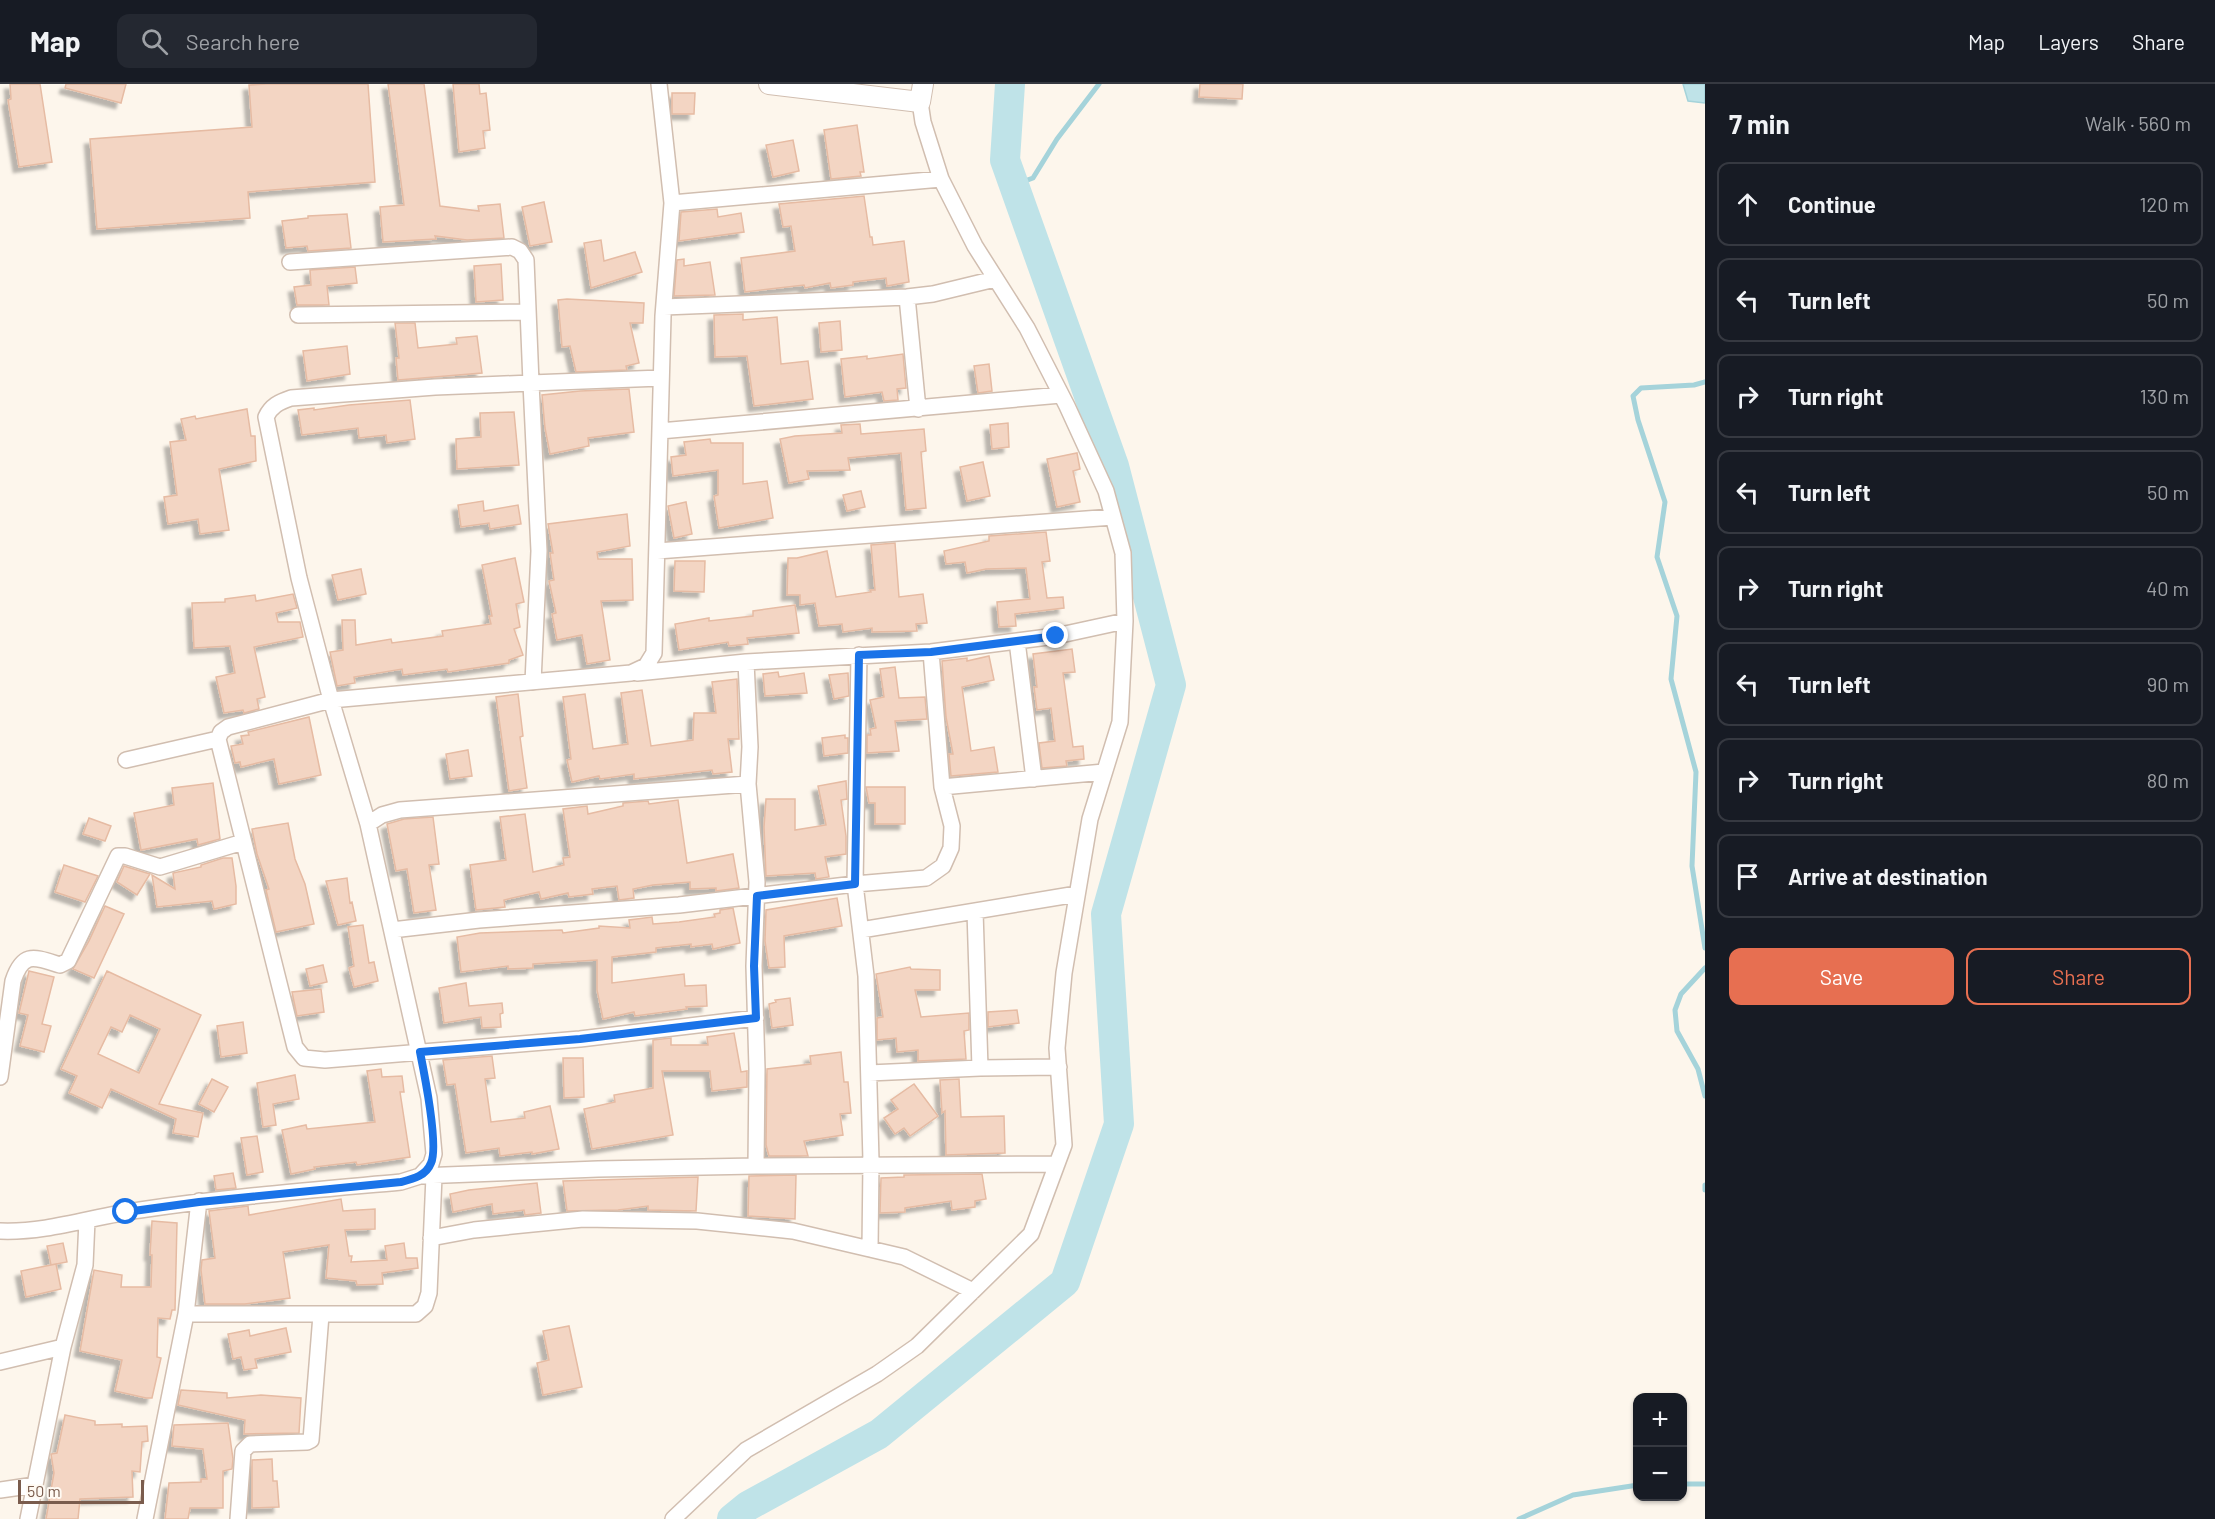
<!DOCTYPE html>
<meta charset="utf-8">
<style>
:root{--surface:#171b24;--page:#242831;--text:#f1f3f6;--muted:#9ea1a6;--line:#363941;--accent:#e76f51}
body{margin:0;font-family:Barlow,sans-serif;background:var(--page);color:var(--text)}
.controls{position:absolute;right:18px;bottom:18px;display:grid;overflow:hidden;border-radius:12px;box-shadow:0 2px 4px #0004}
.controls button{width:54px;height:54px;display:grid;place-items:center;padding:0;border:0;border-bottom:2px solid var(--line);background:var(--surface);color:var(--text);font:30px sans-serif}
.scale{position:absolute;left:18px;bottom:15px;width:126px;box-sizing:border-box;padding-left:6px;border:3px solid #7a5c4d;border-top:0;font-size:16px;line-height:21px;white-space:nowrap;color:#7a5c4d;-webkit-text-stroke:4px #fffaf3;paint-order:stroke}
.stop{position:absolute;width:18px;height:18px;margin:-14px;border:4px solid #1a73e8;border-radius:50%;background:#fff}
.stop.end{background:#1a73e8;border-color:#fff;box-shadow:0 2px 6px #0008}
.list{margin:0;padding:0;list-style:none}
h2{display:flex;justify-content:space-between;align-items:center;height:78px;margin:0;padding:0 24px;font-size:26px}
h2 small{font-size:20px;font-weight:400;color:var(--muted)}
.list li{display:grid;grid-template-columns:39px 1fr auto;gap:18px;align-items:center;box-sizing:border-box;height:84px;margin:0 12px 12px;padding:0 12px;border:2px solid var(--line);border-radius:12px}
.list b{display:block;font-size:22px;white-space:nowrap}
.list em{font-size:20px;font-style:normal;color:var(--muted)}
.actions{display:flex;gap:12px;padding:18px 24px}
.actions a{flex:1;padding:14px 0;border:2px solid var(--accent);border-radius:12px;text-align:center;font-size:21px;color:var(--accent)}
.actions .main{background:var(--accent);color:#fff}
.icon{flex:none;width:33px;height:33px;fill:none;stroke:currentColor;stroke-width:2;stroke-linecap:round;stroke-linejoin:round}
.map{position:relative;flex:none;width:1705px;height:1435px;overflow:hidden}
header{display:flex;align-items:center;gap:36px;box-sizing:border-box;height:84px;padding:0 30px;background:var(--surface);border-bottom:2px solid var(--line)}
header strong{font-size:28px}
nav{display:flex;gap:33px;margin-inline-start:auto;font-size:21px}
.search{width:420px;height:54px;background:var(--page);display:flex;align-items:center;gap:15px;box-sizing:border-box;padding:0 21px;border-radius:12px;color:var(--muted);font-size:22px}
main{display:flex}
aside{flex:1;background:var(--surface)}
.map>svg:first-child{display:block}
.water{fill:#bfe3e8;stroke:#a5d3da;stroke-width:1.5}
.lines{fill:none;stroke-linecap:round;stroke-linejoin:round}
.stream{stroke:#a5d3da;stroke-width:5}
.river{stroke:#bfe3e8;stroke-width:30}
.building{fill:#f3d5c3;stroke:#e6bba3;stroke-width:1.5;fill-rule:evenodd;filter:url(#shadow)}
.minor-casing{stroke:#d1beb0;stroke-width:18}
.tertiary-casing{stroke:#d1beb0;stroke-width:22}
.minor{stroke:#fff;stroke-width:15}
.tertiary{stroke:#fff;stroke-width:20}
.route{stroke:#1a73e8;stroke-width:8}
</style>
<header>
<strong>Map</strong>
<div class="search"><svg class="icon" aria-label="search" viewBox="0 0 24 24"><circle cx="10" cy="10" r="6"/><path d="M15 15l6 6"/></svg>Search here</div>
<nav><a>Map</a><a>Layers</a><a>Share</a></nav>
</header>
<main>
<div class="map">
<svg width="1705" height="1435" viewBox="0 0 1705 1435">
<defs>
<filter id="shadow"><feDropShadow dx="-5.5" dy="5.5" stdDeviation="1.5" flood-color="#0004"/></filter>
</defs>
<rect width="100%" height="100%" fill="#fdf6ec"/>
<path class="water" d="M1683 0H1705V19L1688 17Z"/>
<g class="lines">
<path class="stream" d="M1014 101 1033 94 1057 55 1099 0
M1705 298 1694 301 1641 304 1633 312 1638 336 1665 418 1657 473 1677 532 1671 595 1696 688 1692 782 1705 864
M1705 884 1681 910 1675 926 1677 947 1698 985 1705 1012
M1705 1101V1106
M1682 1400H1705
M1519 1435 1573 1411 1638 1401"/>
<path class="river" d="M732 1435 748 1422 879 1350 1065 1198 1119 1040 1106 830 1171 601 1114 382 1005 76 1010 0"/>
</g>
<path class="building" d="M10 0H40L52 78 19 83 8 16 11 15Z
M66 0H126L121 19 65 4Z
M267 0H368L375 98 248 108 250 134 97 145 90 55 252 43 249 1Z
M388 0H424L440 122 479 127 478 122 500 120 504 154 467 156 435 152 436 155 383 158 380 123 404 121Z
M453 0H479L480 10 486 9 490 46 483 47 485 64 459 68Z
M1200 0H1243L1242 15 1199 13Z
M672 9H695L694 30H672Z
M857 41 864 88H860L861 92 831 95 824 46Z
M793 56 799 87 773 93 766 61Z
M864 112 870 153H872L873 161 904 157 909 198 887 202 886 194 853 198V201L831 204 830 199 805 204 804 201 745 208 741 174 795 167 791 142 783 143 779 120Z
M544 118 552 158 530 162 522 123Z
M717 125 718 133 741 129 744 148 679 157 681 128Z
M347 130 351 164 308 167 307 162 286 164 282 137 308 134V132Z
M601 156 604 177 635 168 642 188 591 204 584 159Z
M684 175V182L710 178 715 211 674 212 677 176Z
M501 180 503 216 476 218 474 182Z
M355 183 357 199 327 202 329 221H297L294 203 311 201 310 186Z
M567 215 644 219 643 239H630L639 279 626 282 627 286 576 288 570 262 562 263 558 216Z
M743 230V236L777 233 781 280 808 277 813 315 754 322 747 272 715 273 714 231Z
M840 237 842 266 821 268 819 239Z
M395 239H415L418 264 457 260 456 254 477 252 482 289 398 296 396 274H399Z
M347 262 350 290 307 297 303 267Z
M903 270 906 304 897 305 898 316 884 317 882 308 845 313 841 275 867 272V275Z
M989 280 992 307 978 309 974 282Z
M629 305 634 348 588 354 589 362 550 370 545 344 542 311 580 307Z
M410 316 415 355 387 359 386 351 359 354 358 344 302 351 298 326 314 324V326L349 321Z
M247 325 251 352H255L256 377 219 385 229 446 200 450 198 435 168 440 164 413 177 411 170 358 186 356 181 335 195 332 196 335Z
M514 328 519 381 457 385 456 355 481 353 480 329Z
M1008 339 1009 363 992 365 990 341Z
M860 340 861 350 924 345 926 367 921 368 926 424 906 426 901 369 848 374 850 386 807 387 809 395 789 399 780 355 795 352 842 349 841 341Z
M710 355 711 359H743V400L767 397 773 434 719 444 714 412 718 411V386L673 392 671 373 686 371 684 358Z
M1077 369 1080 385 1073 387 1080 418 1057 423 1047 375Z
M983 378 990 412 967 417 960 383Z
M861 407 865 423 847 427 843 411Z
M483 417 484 427 518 421 521 440 490 445 489 439 461 443 458 421Z
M686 418 692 450 674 454 668 422Z
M627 430 630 462 597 468 598 475H632L633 516 601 517 610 576 587 580 582 551 557 556 552 530 556 529 549 497 554 496 550 469H553L548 440Z
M1046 448 1050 477 1042 478 1047 514 1063 513 1064 524 1015 530 1016 542 999 543 997 518 1030 515 1026 484 986 485 967 489 965 478 946 480 944 467 989 457V452Z
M895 459 899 513 923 510 927 539 916 540 917 547 872 548V544L843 548 842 540 819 542 815 519 800 521V511H787L788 474H797L827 467 836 513 871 508 870 506H875L871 461Z
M515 474 524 518 516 520 520 543 514 545 523 571 509 576V579L448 588 447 585 403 591 402 585 354 593 355 599 337 602 330 568 343 566 342 536H355L356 561 391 555 392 559 443 552 442 547 491 540 489 532H492L482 481Z
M675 477H705L704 508 674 507Z
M361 485 366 510 338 516 332 491Z
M293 510 297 524 276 529 278 538H300L303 553 254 563 265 613 257 615 259 625 244 629 243 626 224 629 216 593 235 589 230 562 194 564 192 519 225 518V515L255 511 256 517Z
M795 521 799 549 747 554 748 560 729 562 728 558 679 566 675 540 709 534V537L753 532V527Z
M1072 565 1075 588 1063 589 1073 663 1083 662 1084 675 1066 677 1067 682 1042 684 1039 659 1055 657 1051 624 1037 626 1034 603H1037L1033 570Z
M989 572 994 596 962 603 971 667 994 663 998 688 951 692 949 670H953L946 633 942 577 967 574V577Z
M895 583 899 614 925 613 927 635 895 637 899 667 867 669V651H871L870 645 876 644 870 616 884 613 880 585Z
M778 588 779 593 804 589 807 609 765 612 763 590Z
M848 589 849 612 834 615 829 591Z
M737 595 739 655H728L732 688 713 690 712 686 634 695V690L600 695 599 692 572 698 567 676 571 675 563 613 585 610 593 665 628 660 621 609 642 606 651 662 693 656 694 629H716L712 598Z
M518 610 523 652 520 653 527 704 509 707 496 613Z
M309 633 321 691 279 700 274 675 241 683 240 678 235 679 231 662 243 660 241 652 249 651 248 648Z
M845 651V654H848V669L824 672 822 654Z
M468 666 472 692 450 695 446 670Z
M846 697 847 715 841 716 846 752V770L825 773 829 793 816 795 815 789 766 792 764 743 766 715H795V746L826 741 818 702Z
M213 699 220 755 198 761 197 755 141 766 134 729 174 721 172 704Z
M866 703H905V740H875V719H869Z
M678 716 687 779 733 770 739 804 716 807V804L690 805V798L653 801 633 805 634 814 619 816 617 802 592 805 593 810 569 813 568 809 541 815 539 808 504 816 505 823 476 826 470 781 506 776 500 733 525 730 533 788 564 781 563 774 570 773 563 725 587 722 588 730 623 722V719L648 717 649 720Z
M433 733 439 780 429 781 436 826 414 829 407 785 396 787 387 740 404 735Z
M89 734 111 742 105 757 83 750Z
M288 739 295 775 305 800 314 840 276 848 266 806 269 805 257 770 252 745Z
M223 774H232L236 802V820L214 825 212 817 157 823 152 791 175 805 173 789 201 783V781Z
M64 781 98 792 85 818 55 808Z
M124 782 150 790 137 811 117 798Z
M347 794 350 819 352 818 356 837 338 841 326 797Z
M837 814 842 842 784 852 785 883 769 884 765 857 766 826Z
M105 822 124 830 94 894 73 885 89 857Z
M733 824 740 859 713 865 712 860 691 863V860L656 864V868L612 873V899L684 890 685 902 706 901 707 922 686 923 687 925 635 932 634 928 603 935 597 906V876L533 880V884L508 885V882L461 888 457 853 480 849 532 847 562 846 563 849 599 844V842L630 844 629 836 652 833 653 840 679 838 715 833 714 830 720 829V826Z
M363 841 369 879 374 878 378 897 354 903 349 884 354 882 348 843Z
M323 881 327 898 310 902 306 885Z
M910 883 911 885 940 886V906H915L921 933 969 929V946L964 947 966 975 918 977V966L897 968 896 954 877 956V934L883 933 876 890Z
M29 887 54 893 42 940 51 942 44 968 20 962 28 931 19 929Z
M107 887 201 931 159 1020 203 1029 198 1053 173 1049 176 1035 111 1005 102 1024 69 1009 77 992 61 985ZM130 931 160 945 139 989 98 970 111 943 122 948Z
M466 899 469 922 502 919 503 929 500 930 501 943 482 944 481 933 444 939 439 904Z
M321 905 324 928 297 932 292 908Z
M790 914 793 941 772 944 769 920 776 918 775 916Z
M1017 926 1019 939 988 943V928Z
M243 938 247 969 221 973 217 942Z
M734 949 741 988 747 987V1003L712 1007 710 987H662L673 1051 592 1065 584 1025 615 1018 614 1011 653 1004V956L671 954V961H708L707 953Z
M841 968 844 998H848L851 1029 840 1030 843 1051 804 1057 808 1072H769L766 1061 767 985 811 980 810 972Z
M492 972 495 994 485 995 491 1038 525 1034 524 1028 550 1022 559 1065 532 1070V1068L500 1072 499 1064 466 1069 455 1000 447 1001 443 976Z
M563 974H583L584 1013 564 1014Z
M381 985 382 993 402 992 404 1008H400L410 1073 357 1081 356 1078 314 1083 315 1085 291 1090 282 1046 306 1041 307 1045 375 1038 367 987Z
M295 991 299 1015 273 1020 276 1041 263 1043 257 999Z
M212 995 228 1003 214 1028 199 1020Z
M959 995 961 1033 1004 1032 1005 1069 946 1071 945 1027 942 1029 940 996Z
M914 1000 938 1032 910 1052 904 1044 895 1050 884 1034 898 1025 891 1016Z
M257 1052 263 1088 247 1091 241 1054Z
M233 1089 236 1104 216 1106 214 1092Z
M982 1090 986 1115 975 1117V1123L952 1126 951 1117 905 1124V1128L880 1129 881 1094 904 1093V1091Z
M796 1091 795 1135 748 1132 749 1092Z
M698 1093 696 1127 648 1126V1122L618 1126 567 1127 563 1097Z
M537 1099 541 1129 525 1131 524 1126 493 1130 492 1120 453 1128 450 1110 469 1106Z
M341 1115 343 1127 375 1125V1145L345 1146 349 1172H352L351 1178 387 1176 385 1162 404 1159 406 1174H417L418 1184 382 1189 383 1200 357 1201 356 1197 326 1194 329 1161 283 1168 290 1214 245 1220H205L201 1186 202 1176 215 1174 209 1127 248 1122 249 1131Z
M152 1137 177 1139 175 1226H172L170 1235 158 1234 157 1273 161 1274 152 1314H146L115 1307 122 1276 80 1267 94 1186 122 1191 121 1203H151L152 1171H150Z
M63 1159 67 1178 51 1181 47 1162Z
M56 1180 61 1205 26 1213 21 1187Z
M569 1242 582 1303 543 1311 537 1279 549 1276 543 1247Z
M286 1244 291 1268 255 1275 257 1284 244 1286 241 1273 233 1275 228 1250 249 1246 250 1252Z
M181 1306 227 1309V1314L261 1311 301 1314 299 1349 244 1350 245 1336 178 1321Z
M65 1331 95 1337V1341L122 1340V1343L147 1342 148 1357 142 1358 140 1388 132 1387 133 1413 80 1415 78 1435H46L54 1389 51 1370 57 1369Z
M228 1339 233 1375 232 1385 223 1387V1424H190L188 1435H165L169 1399 201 1398V1395H207L203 1365 172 1362 174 1341Z
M272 1375 273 1397H277L279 1423 252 1424V1376Z"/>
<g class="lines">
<defs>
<path id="minor" d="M672 119 941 95
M290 178 512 163 520 167 526 176 531 299 661 294
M907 213 918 325
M664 223 907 213 933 210 995 195
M298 231 528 228
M660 347 1061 311
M657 467 1113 433
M1017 557 1034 695
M859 571 855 800 926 794 943 782 951 764 952 742 942 703 931 568
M637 589 746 578 931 568 1056 552 1125 537
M533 598 539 467 531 299 435 303 291 314C279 318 271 322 266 333L299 494 331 616 228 643 221 648 218 655 295 963 304 974 325 976 580 955 756 934
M126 676 218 655
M942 703 1104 688
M368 740 382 731 400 726 748 700
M392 846 479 836 679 821 855 800 866 892 871 1077 870 1165
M861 846 1077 810
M980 984 1059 983
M869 989 980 984 975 827
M0 993 13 897C23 867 34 873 60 881L68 877 118 772H125L160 783 243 758
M756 1082 1057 1080
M420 1092 598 1085 756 1082 757 985 754 882 757 798 748 700 750 663 746 578
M0 1147C48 1149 94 1132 140 1126 227 1113 314 1106 401 1098L420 1092 431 1080 434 1070 429 1014 368 740 331 616 631 589 646 582 654 569 663 232 672 119 659 0
M431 1154 474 1146 583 1135 697 1137 793 1147 904 1173 973 1207
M186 1230 199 1117
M0 1278 63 1263
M0 1406 35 1401
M28 1435 63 1263 85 1181 87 1136
M145 1435 186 1230H416L425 1222 429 1209 434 1092
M238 1435 243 1367 250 1360 307 1358 311 1356 321 1231
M673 1435 746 1366 877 1290 917 1262 1031 1150 1064 1061 1057 964 1064 889 1090 735 1120 638 1125 537 1123 469 1106 407 1067 322 1027 244 975 162 941 95 923 38 920 18"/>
<path id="tertiary" d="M769 0 920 18 923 0"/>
</defs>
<use href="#minor" class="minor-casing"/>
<use href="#tertiary" class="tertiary-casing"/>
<use href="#minor" class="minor"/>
<use href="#tertiary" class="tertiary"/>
</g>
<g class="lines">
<path class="route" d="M126 1128 199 1118 401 1098C413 1095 426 1092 431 1079 439 1062 424 988 420 968L580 955 756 934 754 882 757 812 855 800 859 571 931 568 1056 552"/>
</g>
</svg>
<div class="controls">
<button>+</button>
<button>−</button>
</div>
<div class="scale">50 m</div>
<div class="stop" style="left:126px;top:1128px"></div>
<div class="stop end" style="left:1056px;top:552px"></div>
</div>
<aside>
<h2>7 min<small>Walk · 560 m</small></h2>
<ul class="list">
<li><svg class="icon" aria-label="ahead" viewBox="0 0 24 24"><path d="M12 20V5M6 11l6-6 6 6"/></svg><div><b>Continue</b></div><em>120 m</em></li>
<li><svg class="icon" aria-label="left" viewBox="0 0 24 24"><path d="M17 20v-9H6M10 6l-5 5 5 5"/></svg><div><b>Turn left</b></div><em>50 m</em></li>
<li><svg class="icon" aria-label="right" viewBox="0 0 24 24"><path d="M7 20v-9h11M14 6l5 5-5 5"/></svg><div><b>Turn right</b></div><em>130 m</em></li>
<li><svg class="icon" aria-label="left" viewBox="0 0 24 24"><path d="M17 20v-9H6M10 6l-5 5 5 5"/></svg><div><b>Turn left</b></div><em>50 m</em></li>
<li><svg class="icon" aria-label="right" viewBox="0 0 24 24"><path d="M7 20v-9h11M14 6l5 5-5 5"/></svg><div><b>Turn right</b></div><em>40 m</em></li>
<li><svg class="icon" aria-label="left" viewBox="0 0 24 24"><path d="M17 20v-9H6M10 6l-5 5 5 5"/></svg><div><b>Turn left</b></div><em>90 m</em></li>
<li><svg class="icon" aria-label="right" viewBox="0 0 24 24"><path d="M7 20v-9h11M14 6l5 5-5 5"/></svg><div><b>Turn right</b></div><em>80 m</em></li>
<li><svg class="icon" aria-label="arrive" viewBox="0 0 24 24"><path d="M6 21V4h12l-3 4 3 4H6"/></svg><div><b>Arrive at destination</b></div></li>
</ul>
<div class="actions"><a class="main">Save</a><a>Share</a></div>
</aside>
</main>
